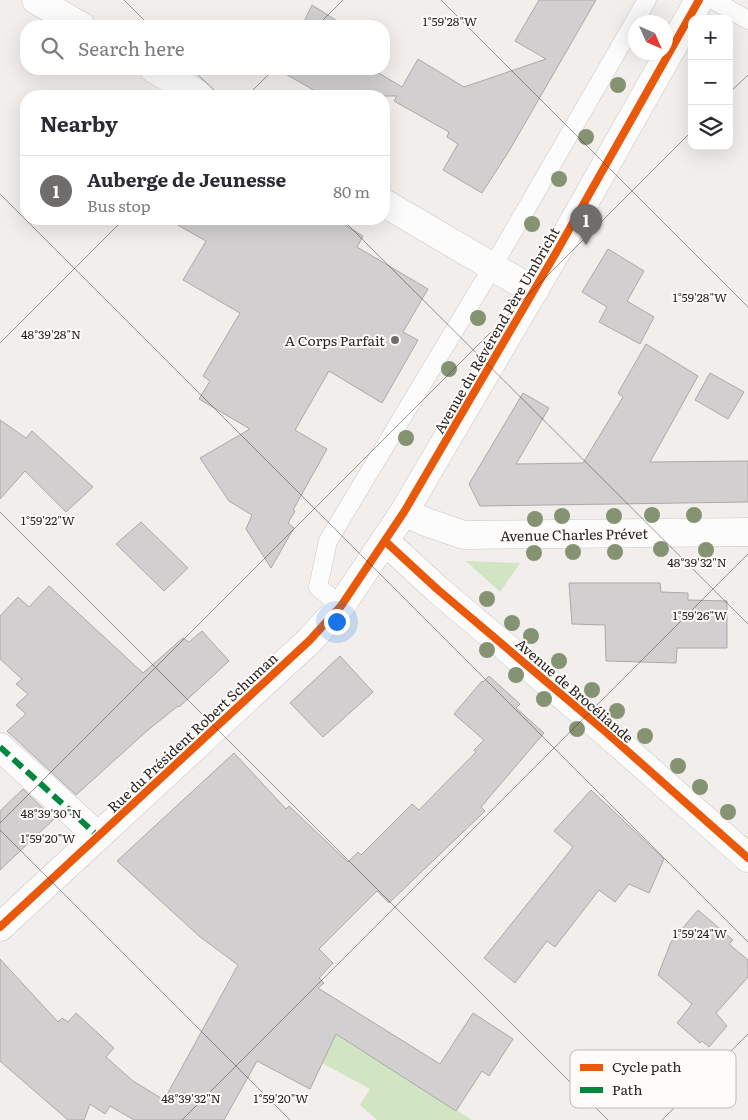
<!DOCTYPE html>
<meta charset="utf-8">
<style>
:root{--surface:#fff;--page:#f2f2f3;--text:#2b2b33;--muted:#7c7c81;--line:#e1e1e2;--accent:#6e6d6b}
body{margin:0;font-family:Literata,serif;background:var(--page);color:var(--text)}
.controls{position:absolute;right:15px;top:15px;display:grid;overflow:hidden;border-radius:10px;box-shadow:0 5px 20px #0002}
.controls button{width:45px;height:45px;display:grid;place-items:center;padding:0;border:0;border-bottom:1px solid var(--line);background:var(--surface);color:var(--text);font:25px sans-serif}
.compass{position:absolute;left:628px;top:15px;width:45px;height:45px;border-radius:50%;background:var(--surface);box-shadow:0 5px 20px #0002;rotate:135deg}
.you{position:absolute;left:336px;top:621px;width:18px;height:18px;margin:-12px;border:4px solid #fff;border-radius:50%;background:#1a73e8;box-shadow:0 0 0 8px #1a73e833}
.badge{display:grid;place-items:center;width:32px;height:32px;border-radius:50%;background:var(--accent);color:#fff;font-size:16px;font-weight:700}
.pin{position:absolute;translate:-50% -41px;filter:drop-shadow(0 1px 2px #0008)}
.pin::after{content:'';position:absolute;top:26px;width:18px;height:15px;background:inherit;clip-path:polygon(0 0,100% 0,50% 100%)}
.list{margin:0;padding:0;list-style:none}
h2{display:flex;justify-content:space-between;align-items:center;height:65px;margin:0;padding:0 20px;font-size:21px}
h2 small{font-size:16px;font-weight:400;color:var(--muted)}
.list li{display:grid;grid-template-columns:32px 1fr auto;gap:15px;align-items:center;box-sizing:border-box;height:70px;padding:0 20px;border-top:1px solid var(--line)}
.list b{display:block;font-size:19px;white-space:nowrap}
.list p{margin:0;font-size:16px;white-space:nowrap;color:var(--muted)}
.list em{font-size:16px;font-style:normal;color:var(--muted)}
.icon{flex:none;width:28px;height:28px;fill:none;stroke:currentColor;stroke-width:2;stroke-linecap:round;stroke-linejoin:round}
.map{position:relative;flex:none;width:748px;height:1120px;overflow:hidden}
.search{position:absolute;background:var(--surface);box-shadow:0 5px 20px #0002;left:20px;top:20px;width:370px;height:55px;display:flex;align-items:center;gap:12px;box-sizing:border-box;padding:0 18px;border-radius:20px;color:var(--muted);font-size:19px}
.panel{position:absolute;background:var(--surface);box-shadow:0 5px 20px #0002;left:20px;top:90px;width:370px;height:135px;border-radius:20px}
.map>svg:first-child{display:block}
.green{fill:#d2e5c2}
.building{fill:#d1cfcf;stroke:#abaaa9}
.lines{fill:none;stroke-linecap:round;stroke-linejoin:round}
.service-casing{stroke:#cac8c6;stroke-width:19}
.minor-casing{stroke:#cac8c6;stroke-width:29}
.secondary-casing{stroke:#cac8c6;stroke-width:29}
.service{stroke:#fdfcfc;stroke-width:18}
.minor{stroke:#fdfcfc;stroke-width:28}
.secondary{stroke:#fdfcfc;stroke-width:28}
.quiet{stroke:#00873e;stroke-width:6;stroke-dasharray:12 6;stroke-linecap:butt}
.cycleway-casing{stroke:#fffbf9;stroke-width:11}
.cycleway{stroke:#e8590c;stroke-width:8}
.tree{fill:#859372}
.ticks{fill:none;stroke:#282726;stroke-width:1;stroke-opacity:0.45}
.poi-dot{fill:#6e6d6b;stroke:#fffbf9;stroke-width:2}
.labels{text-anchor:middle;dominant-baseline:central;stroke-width:4;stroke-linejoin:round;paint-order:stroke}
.street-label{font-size:14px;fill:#282726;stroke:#fffbf9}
.poi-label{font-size:14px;fill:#282726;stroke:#fffbf9;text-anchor:end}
.key{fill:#fffbf9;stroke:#bebbba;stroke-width:1}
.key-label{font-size:14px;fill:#282726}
.ticks-label{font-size:12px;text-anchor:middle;fill:#282726;stroke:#fffbf9;stroke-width:4;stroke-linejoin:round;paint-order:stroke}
</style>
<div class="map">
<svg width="748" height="1120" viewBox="0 0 748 1120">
<rect width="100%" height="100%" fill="#f1eeec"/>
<path class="green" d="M466 561 520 563 500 592Z
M336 1034 472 1120H377L360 1105 370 1089 322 1063Z"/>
<path class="building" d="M539 0H596L509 151 482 193 443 170 458 144 447 137 449 132 394 101 397 96H324L282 72 283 69H372L402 87 418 59 464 87 546 59 515 41Z
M312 5 345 26H302Z
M167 219H335L363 236 357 247 428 289 403 332 418 340 382 403 329 371 295 430 327 449 293 510 295 511 288 523 294 528 271 568 246 529 252 515 229 501 200 458 250 429 199 399 210 381 203 376 240 313 183 280 206 241Z
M608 249 644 271 627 301 654 317 640 344 599 322 607 307 582 292Z
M646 344 698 376 650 462 748 461V502L480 506 469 484 523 393 549 408 516 464 583 463 623 397 618 393Z
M710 373 744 392 728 419 695 400Z
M0 420 26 438 32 431 93 487 66 512 25 471 0 499Z
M141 522 188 568 164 591 116 544Z
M569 583H660L661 592 688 593V600L727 601V648H677L676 663 606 661 605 625 572 624Z
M49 586 143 673 183 638 189 642 202 631 229 661 179 707 178 706 148 730 76 795 7 731 26 714 16 705 28 694 16 684 22 679 0 659V616L18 597 29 607Z
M340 656 373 692 323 737 290 703Z
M489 676 520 704 516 708 544 733 481 807 485 811 389 903 377 891 319 949 333 963 319 978 324 983 318 988 440 1064 473 1013 513 1039 489 1076 482 1071 456 1111 336 1034 310 1089 257 1061 224 1120H134L110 1106 105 1114 90 1104 84 1120H68L0 1061V959L58 1022 62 1018 68 1022 76 1013 114 1048 106 1057 133 1081 164 1100 238 965 199 936 117 861 234 753 286 809 289 806 348 862 358 852 361 855 412 804 419 810 476 752 474 750 484 740 454 714 482 681 483 682Z
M23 789 54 819 0 870V811Z
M591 790 664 859 649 893 629 884 615 902 599 890 555 947 547 941 515 983 484 958 573 847 554 831Z
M698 910 733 940 729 944 748 960V977L716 1013 727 1026 709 1047 702 1041 700 1043 677 1023 692 1004 658 975 671 942Z"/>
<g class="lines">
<defs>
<path id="service" d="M713 0 748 20
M341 606 318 587 328 541 493 266 647 0"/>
<path id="minor" d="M36 0 81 26
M154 69 201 96
M384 203 534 291
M404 512 426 522 464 535 748 532
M386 542 437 589 607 733 748 858
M0 747 98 836"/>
<path id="secondary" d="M0 927 309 641 341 606 404 512 557 251 699 0"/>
</defs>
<use href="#service" class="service-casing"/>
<use href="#minor" class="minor-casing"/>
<use href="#secondary" class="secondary-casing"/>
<use href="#service" class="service"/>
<use href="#minor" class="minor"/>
<use href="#secondary" class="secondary"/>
<path class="quiet" d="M0 747 98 836"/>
<defs>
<path id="cycleway" d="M386 542 437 589 607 733 748 858
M0 927 309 641 341 606 404 512 557 251 699 0"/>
</defs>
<use href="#cycleway" class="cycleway-casing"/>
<use href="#cycleway" class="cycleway"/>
</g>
<g class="tree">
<circle cx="618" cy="85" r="8"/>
<circle cx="586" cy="137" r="8"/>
<circle cx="559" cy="179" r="8"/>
<circle cx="532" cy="224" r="8"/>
<circle cx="478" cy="318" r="8"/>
<circle cx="449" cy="369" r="8"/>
<circle cx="406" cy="438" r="8"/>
<circle cx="652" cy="515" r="8"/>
<circle cx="694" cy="515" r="8"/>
<circle cx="562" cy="516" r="8"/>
<circle cx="614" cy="516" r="8"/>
<circle cx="535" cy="519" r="8"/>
<circle cx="661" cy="549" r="8"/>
<circle cx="706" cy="550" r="8"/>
<circle cx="573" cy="552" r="8"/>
<circle cx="615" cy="552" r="8"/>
<circle cx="534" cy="553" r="8"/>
<circle cx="487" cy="599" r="8"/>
<circle cx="512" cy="623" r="8"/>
<circle cx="531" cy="636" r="8"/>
<circle cx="487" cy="650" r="8"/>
<circle cx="559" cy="661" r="8"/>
<circle cx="516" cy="675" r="8"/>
<circle cx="592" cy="690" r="8"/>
<circle cx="544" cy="699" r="8"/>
<circle cx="617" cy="711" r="8"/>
<circle cx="577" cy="729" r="8"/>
<circle cx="645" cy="736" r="8"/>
<circle cx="678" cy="766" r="8"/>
<circle cx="700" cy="787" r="8"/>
<circle cx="728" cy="812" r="8"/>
</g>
<path class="ticks" d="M124 0 150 26M441 0 748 307M317 26 343 0M192 69 220 96M729 93 748 75M247 96 274 69M0 194 748 942M342 219 748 624M0 343 124 219M0 512 608 1120M0 823 692 131M0 830 290 1120M182 1120 748 554M662 1120 748 1034"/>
<circle class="poi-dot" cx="395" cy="340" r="5"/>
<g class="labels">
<g class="street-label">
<text transform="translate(496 330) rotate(-60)">Avenue du Révérend Père Umbricht</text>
<text transform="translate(574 534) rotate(-1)">Avenue Charles Prévet</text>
<text transform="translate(575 690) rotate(41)">Avenue de Brocéliande</text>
<text transform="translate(192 732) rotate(-43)">Rue du Président Robert Schuman</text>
</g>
<g class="poi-label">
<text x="385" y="340">A Corps Parfait</text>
</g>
</g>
<rect x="570" y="1050" width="166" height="58" rx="8" class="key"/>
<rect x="580" y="1064" width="23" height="7" fill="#e8590c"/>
<rect x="580" y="1087" width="23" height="6" fill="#00873e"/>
<g class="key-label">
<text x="612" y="1072">Cycle path</text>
<text x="612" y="1095">Path</text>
</g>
<g class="ticks-label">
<text x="450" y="26">1°59'28"W</text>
<text x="700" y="302">1°59'28"W</text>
<text x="51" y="339">48°39'28"N</text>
<text x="48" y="525">1°59'22"W</text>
<text x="697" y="567">48°39'32"N</text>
<text x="700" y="620">1°59'26"W</text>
<text x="51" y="818">48°39'30"N</text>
<text x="48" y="843">1°59'20"W</text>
<text x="700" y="938">1°59'24"W</text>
<text x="191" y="1103">48°39'32"N</text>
<text x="281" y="1103">1°59'20"W</text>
</g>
</svg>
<div class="controls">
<button>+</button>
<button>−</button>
<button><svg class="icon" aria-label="layers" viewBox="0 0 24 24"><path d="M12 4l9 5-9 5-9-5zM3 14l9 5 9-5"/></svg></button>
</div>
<svg class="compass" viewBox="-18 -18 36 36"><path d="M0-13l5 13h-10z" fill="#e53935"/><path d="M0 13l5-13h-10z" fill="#7c7c81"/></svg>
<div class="you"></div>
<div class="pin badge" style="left:586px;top:245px">1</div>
<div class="search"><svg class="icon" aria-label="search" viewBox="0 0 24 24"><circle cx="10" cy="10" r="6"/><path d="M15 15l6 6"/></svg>Search here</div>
<section class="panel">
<h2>Nearby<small></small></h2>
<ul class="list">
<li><span class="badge">1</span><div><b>Auberge de Jeunesse</b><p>Bus stop</p></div><em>80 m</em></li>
</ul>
</section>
</div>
